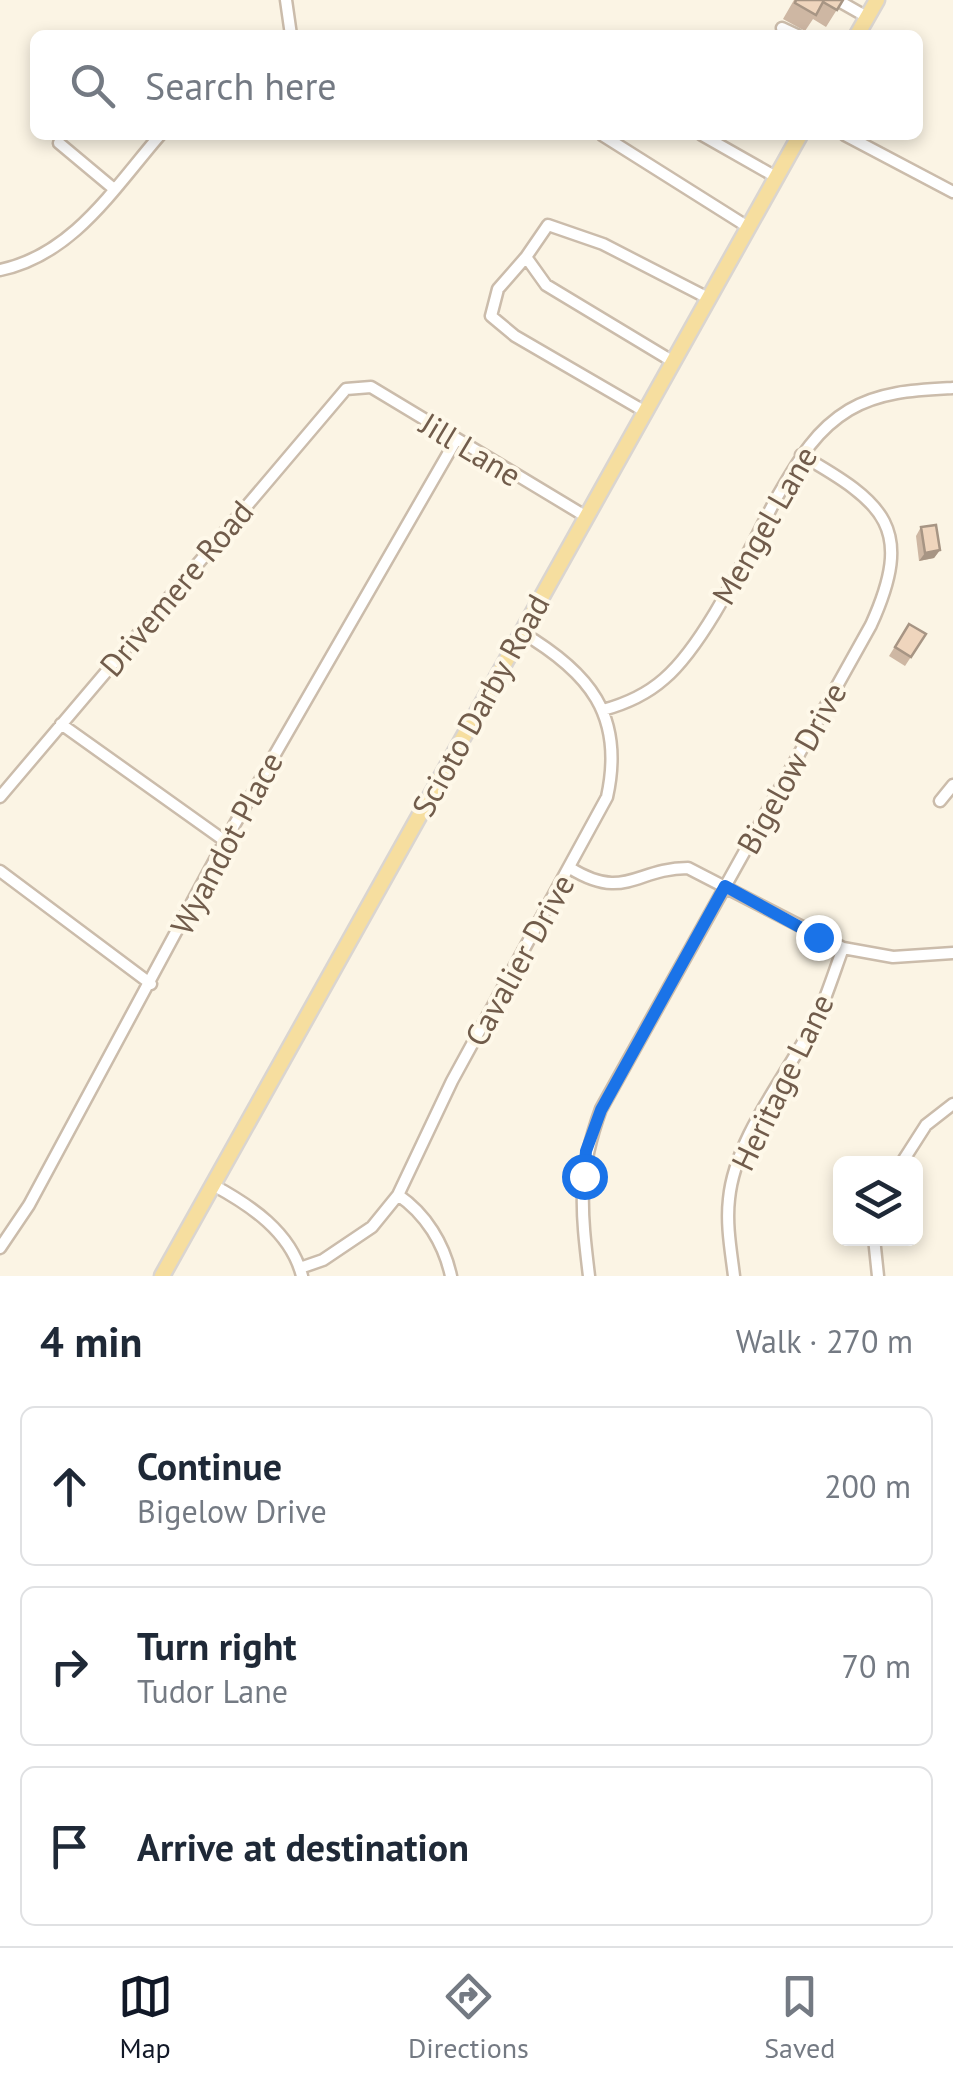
<!DOCTYPE html>
<meta charset="utf-8">
<style>
:root{--surface:#fff;--page:#f6f6f7;--text:#1f2937;--muted:#747a83;--line:#e0e1e3;--accent:#111827}
body{margin:0;font-family:"PT Sans",sans-serif;background:var(--page);color:var(--text)}
.controls{position:absolute;right:30px;bottom:30px;display:grid;overflow:hidden;border-radius:15px;box-shadow:0 5px 15px #0003}
.controls button{width:90px;height:90px;display:grid;place-items:center;padding:0;border:0;border-bottom:2px solid var(--line);background:var(--surface);color:var(--text);font:50px sans-serif}
.stop{position:absolute;width:30px;height:30px;margin:-22px;border:8px solid #1a73e8;border-radius:50%;background:#fff}
.stop.end{background:#1a73e8;border-color:#fff;box-shadow:0 2px 10px #0008}
.list{margin:0;padding:0;list-style:none}
h2{display:flex;justify-content:space-between;align-items:center;height:130px;margin:0;padding:0 40px;font-size:42px}
h2 small{font-size:32px;font-weight:400;color:var(--muted)}
.list li{display:grid;grid-template-columns:65px 1fr auto;gap:30px;align-items:center;box-sizing:border-box;height:160px;margin:0 20px 20px;padding:0 20px;border:2px solid var(--line);border-radius:15px}
.list b{display:block;font-size:38px;white-space:nowrap}
.list p{margin:0;font-size:32px;white-space:nowrap;color:var(--muted)}
.list em{font-size:32px;font-style:normal;color:var(--muted)}
.icon{flex:none;width:55px;height:55px;fill:none;stroke:currentColor;stroke-width:2;stroke-linecap:round;stroke-linejoin:round}
.map{position:relative;flex:none;width:953px;height:1276px;overflow:hidden}
.search{position:absolute;background:var(--surface);box-shadow:0 5px 15px #0003;left:30px;right:30px;top:30px;height:110px;display:flex;align-items:center;gap:25px;box-sizing:border-box;padding:0 35px;border-radius:15px;color:var(--muted);font-size:38px}
.sheet{height:670px;background:var(--surface)}
nav{display:flex;justify-content:space-around;align-items:center;box-sizing:border-box;height:140px;border-top:2px solid var(--line);background:var(--surface);font-size:28px;color:var(--muted)}
nav a{display:grid;justify-items:center;gap:5px}
nav .on{color:var(--accent)}
.map>svg:first-child{display:block}
.lines{fill:none;stroke-linecap:round;stroke-linejoin:round}
.minor-casing{stroke:#cbbcab;stroke-width:15}
.major-casing{stroke:#dad5d0;stroke-width:19}
.minor{stroke:#fff;stroke-width:10}
.major{stroke:#f6de9f;stroke-width:14}
.wall{fill:#ceb7a3}
.shaded-wall{fill:#a79584}
.building{fill:#efd5bd;stroke:#a79584;stroke-width:2.5}
.route{stroke:#1a73e8;stroke-width:12}
.labels{text-anchor:middle;dominant-baseline:central;stroke-width:8;stroke-linejoin:round;paint-order:stroke}
.street-label{font-size:32px;fill:#715c4b;stroke:#fef8e9}
</style>
<div class="map">
<svg width="953" height="1276" viewBox="0 0 953 1276">
<rect width="100%" height="100%" fill="#fbf4e4"/>
<g class="lines">
<defs>
<path id="minor" d="M286 0 291 35
M837 0 867 17
M782 28 797 35
M602 135 748 227
M702 135 776 177
M845 135 953 192
M59 143 114 189
M526 257 498 289 491 316 515 336 644 411
M0 270C73 255 114 188 160 135
M672 361 546 285 526 257 548 225 603 244 708 298
M603 710C625 704 647 694 664 679 707 642 749 549 777 497 797 463 814 431 849 410 881 391 917 390 953 388
M61 724 225 841
M0 797 346 389 371 387 585 516
M940 801 953 785
M570 868C625 902 636 868 688 868L843 948 893 957 953 953
M0 871 151 984
M901 1164 926 1125 953 1104
M213 1185C250 1205 291 1232 302 1276
M398 1195C426 1214 444 1244 451 1276
M874 1238 878 1276
M0 1248 29 1205 225 841 456 440
M300 1268 323 1260 372 1227 398 1195 452 1081 607 797C625 715 589 672 521 632
M589 1276C581 1209 577 1174 601 1109L871 625C915 528 885 503 801 455
M734 1276C731 1251 726 1225 729 1199 735 1135 791 1071 819 1013 828 992 835 970 843 948"/>
<path id="major" d="M857 35 877 0
M162 1276 800 135"/>
</defs>
<use href="#minor" class="minor-casing"/>
<use href="#major" class="major-casing"/>
<use href="#minor" class="minor"/>
<use href="#major" class="major"/>
</g>
<path class="wall" d="M794 0H843L826 27 813 19 805 31 783 19Z
M921 527 940 550 934 558 919 561 916 536Z
M909 624 926 634 905 666 889 656Z"/>
<path class="shaded-wall" d="M940 550 934 558 919 561 925 553Z"/>
<path class="building" d="M796 0H843L837 10 823 2 816 15 795 3Z
M936 525 940 550 925 553 921 527Z
M909 624 926 634 911 657 895 647Z"/>
<g class="lines">
<path class="route" d="M584 1176 586 1151 601 1110 725 886 818 937"/>
</g>
<g class="labels">
<g class="street-label">
<text transform="translate(471 449) rotate(31)">Jill Lane</text>
<text transform="translate(764 525) rotate(-60)">Mengel Lane</text>
<text transform="translate(176 588) rotate(-50)">Drivemere Road</text>
<text transform="translate(480 705) rotate(-61)">Scioto Darby Road</text>
<text transform="translate(791 768) rotate(-61)">Bigelow Drive</text>
<text transform="translate(226 843) rotate(-62)">Wyandot Place</text>
<text transform="translate(519 960) rotate(-61)">Cavalier Drive</text>
<text transform="translate(782 1082) rotate(-64)">Heritage Lane</text>
</g>
</g>
</svg>
<div class="controls">
<button><svg class="icon" aria-label="layers" viewBox="0 0 24 24"><path d="M12 4l9 5-9 5-9-5zM3 14l9 5 9-5"/></svg></button>
</div>
<div class="stop" style="left:584px;top:1176px"></div>
<div class="stop end" style="left:818px;top:937px"></div>
<div class="search"><svg class="icon" aria-label="search" viewBox="0 0 24 24"><circle cx="10" cy="10" r="6"/><path d="M15 15l6 6"/></svg>Search here</div>
</div>
<section class="sheet">
<h2>4 min<small>Walk · 270 m</small></h2>
<ul class="list">
<li><svg class="icon" aria-label="ahead" viewBox="0 0 24 24"><path d="M12 20V5M6 11l6-6 6 6"/></svg><div><b>Continue</b><p>Bigelow Drive</p></div><em>200 m</em></li>
<li><svg class="icon" aria-label="right" viewBox="0 0 24 24"><path d="M7 20v-9h11M14 6l5 5-5 5"/></svg><div><b>Turn right</b><p>Tudor Lane</p></div><em>70 m</em></li>
<li><svg class="icon" aria-label="arrive" viewBox="0 0 24 24"><path d="M6 21V4h12l-3 4 3 4H6"/></svg><div><b>Arrive at destination</b></div></li>
</ul>
</section>
<nav>
<a class="on"><svg class="icon" aria-label="map" viewBox="0 0 24 24"><path d="M3 6l6-2 6 2 6-2v14l-6 2-6-2-6 2zM9 4v14M15 6v14"/></svg>Map</a>
<a><svg class="icon" aria-label="directions" viewBox="0 0 24 24"><path d="M12 3l9 9-9 9-9-9zM9 14v-3h6M13 9l2 2-2 2"/></svg>Directions</a>
<a><svg class="icon" aria-label="saved" viewBox="0 0 24 24"><path d="M7 4h10v16l-5-4-5 4z"/></svg>Saved</a>
</nav>
